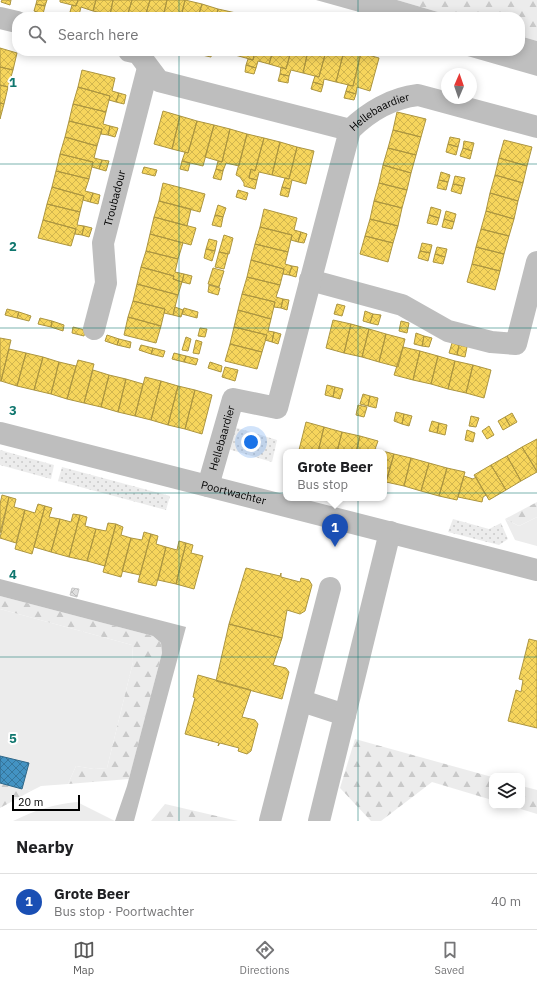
<!DOCTYPE html>
<meta charset="utf-8">
<style>
:root{--surface:#fff;--page:#f2f2f2;--text:#202124;--muted:#757577;--line:#e0e0e0;--accent:#595959}
body{margin:0;font-family:"IBM Plex Sans",sans-serif;background:var(--page);color:var(--text)}
.controls{position:absolute;right:12px;bottom:12px;display:grid;overflow:hidden;border-radius:8px;box-shadow:0 2px 10px #0003}
.controls button{width:36px;height:36px;display:grid;place-items:center;padding:0;border:0;border-bottom:1px solid var(--line);background:var(--surface);color:var(--text);font:20px sans-serif}
.compass{position:absolute;left:441px;top:68px;width:36px;height:36px;border-radius:50%;background:var(--surface);box-shadow:0 2px 10px #0003;rotate:2deg}
.scale{position:absolute;left:12px;bottom:10px;width:68px;box-sizing:border-box;padding-left:4px;border:2px solid #000;border-top:0;font-size:11px;line-height:14px;white-space:nowrap;color:#000;-webkit-text-stroke:3px #fff;paint-order:stroke}
.you{position:absolute;left:251px;top:442px;width:14px;height:14px;margin:-10px;border:3px solid #fff;border-radius:50%;background:#1a73e8;box-shadow:0 0 0 6px #1a73e833}
.badge{display:grid;place-items:center;width:26px;height:26px;border-radius:50%;background:var(--accent);color:#fff;font-size:13px;font-weight:700}
.pin{position:absolute;translate:-50% -33px;filter:drop-shadow(0 1px 2px #0008)}
.pin::after{content:'';position:absolute;top:21px;width:14px;height:12px;background:inherit;clip-path:polygon(0 0,100% 0,50% 100%)}
.popup{position:absolute;left:283px;top:449px;width:104px;height:52px;box-sizing:border-box;display:grid;place-content:center;border-radius:8px;background:var(--surface);filter:drop-shadow(0 1px 3px #0005);font-size:13px;white-space:nowrap;color:var(--muted)}
.popup b{font-size:15px;color:var(--text)}
.popup::after{content:'';position:absolute;left:50%;top:100%;margin-left:-8px;border:8px solid transparent;border-top-color:var(--surface)}
.list{margin:0;padding:0;list-style:none}
h2{display:flex;justify-content:space-between;align-items:center;height:52px;margin:0;padding:0 16px;font-size:17px}
h2 small{font-size:13px;font-weight:400;color:var(--muted)}
.list li{display:grid;grid-template-columns:26px 1fr auto;gap:12px;align-items:center;box-sizing:border-box;height:56px;padding:0 16px;border-top:1px solid var(--line)}
.list b{display:block;font-size:15px;white-space:nowrap}
.list p{margin:0;font-size:13px;white-space:nowrap;color:var(--muted)}
.list em{font-size:13px;font-style:normal;color:var(--muted)}
.icon{flex:none;width:22px;height:22px;fill:none;stroke:currentColor;stroke-width:2;stroke-linecap:round;stroke-linejoin:round}
.map{position:relative;flex:none;width:537px;height:821px;overflow:hidden}
.search{position:absolute;background:var(--surface);box-shadow:0 2px 10px #0003;left:12px;right:12px;top:12px;height:44px;display:flex;align-items:center;gap:10px;box-sizing:border-box;padding:0 14px;border-radius:16px;color:var(--muted);font-size:15px}
.sheet{height:108px;background:var(--surface)}
nav{display:flex;justify-content:space-around;align-items:center;box-sizing:border-box;height:56px;border-top:1px solid var(--line);background:var(--surface);font-size:11px;color:var(--muted)}
nav a{display:grid;justify-items:center;gap:2px}
nav .on{color:var(--accent)}
.map>svg:first-child{display:block}
.grass{fill:#ececec}
.forest{fill:url(#forest-firs)}
.garden{fill:url(#garden-dots)}
.water{fill:#bfbfbf}
.homes{fill:url(#homes-cross-hatch);stroke:#ac9540}
.schools{fill:url(#schools-cross-hatch);stroke:#2f6788}
.building{fill:url(#building-cross-hatch);stroke:#c7c7c7}
.lines{fill:none;stroke-linecap:round;stroke-linejoin:round}
.street{stroke:#bebebe;stroke-width:22}
.grid{fill:none;stroke:#0f766e;stroke-width:1;stroke-opacity:0.55}
.labels{text-anchor:middle;dominant-baseline:central;stroke-width:4;stroke-linejoin:round;paint-order:stroke}
.street-label{font-size:11px;fill:#000;stroke:#fff}
.grid-label{font-size:13px;text-anchor:middle;font-weight:bold;fill:#0f766e;stroke:#fff;stroke-width:4;stroke-linejoin:round;paint-order:stroke}
</style>
<div class="map">
<svg width="537" height="821" viewBox="0 0 537 821">
<defs>
<pattern id="forest-firs" width="22" height="20" patternUnits="userSpaceOnUse"><rect width="22" height="20" fill="#ececec"/><path d="M5 1l3.5 6h-7zM16 11l3.5 6h-7z" fill="#c9c9c9"/></pattern>
<pattern id="garden-dots" width="8" height="8" patternUnits="userSpaceOnUse"><rect width="8" height="8" fill="#ececec"/><path d="M2 2h.1M6 6h.1" fill="none" stroke="#c9c9c9" stroke-width="1.8" stroke-linecap="round"/></pattern>
<pattern id="homes-cross-hatch" width="8" height="8" patternUnits="userSpaceOnUse"><rect width="8" height="8" fill="#f6d55c"/><path d="M0 0l8 8M0 8l8-8" fill="none" stroke="#d1b54e"/></pattern>
<pattern id="schools-cross-hatch" width="8" height="8" patternUnits="userSpaceOnUse"><rect width="8" height="8" fill="#4393c3"/><path d="M0 0l8 8M0 8l8-8" fill="none" stroke="#36769c"/></pattern>
<pattern id="building-cross-hatch" width="8" height="8" patternUnits="userSpaceOnUse"><rect width="8" height="8" fill="#dfdfdf"/><path d="M0 0l8 8M0 8l8-8" fill="none" stroke="#bebebe"/></pattern>
</defs>
<rect width="100%" height="100%" fill="#fff"/>
<path class="grass" d="M537 517V546L515 540 505 519 519 526Z
M0 609 132 645 133 662 107 768 94 769 76 766 68 784 41 786 31 791 0 781Z
M77 802 115 821H13C34 811 53 804 77 802Z"/>
<path class="forest" d="M397 0H537V41L520 36V17H455Z
M537 502V517L519 526 505 519Z
M0 596 153 636 161 643 162 653 129 779 68 784 76 766 94 769 107 768 133 662 132 645 0 609Z
M355 739 492 777V800L432 782 381 821H371L340 788Z
M0 781 31 791 0 808Z
M522 786 537 790V814L511 806H522Z
M165 804 238 821H151Z"/>
<path class="garden" d="M234 427 277 440 272 462 228 449Z
M0 450 54 465 51 479 0 465Z
M62 467 170 496 166 510 58 481Z
M453 519 489 529 501 523 508 539 499 545 448 532Z"/>
<path class="water" d="M316 0H397L455 17H377Z
M520 36 537 41V76L450 51H520Z
M0 579 186 627 134 821H115L127 786 162 653 161 643 153 636 0 596Z"/>
<path class="homes" d="M2 0H11L10 5 1 2Z
M37 0H47L45 6 36 4Z
M60 0H78L76 6 60 2Z
M78 0H96L93 11 81 7 79 15 70 12 72 5 76 6Z
M96 0H113L110 15 93 11Z
M113 0H132L127 17H104L105 14 110 15Z
M132 0H150L145 17H127Z
M150 0H167L163 17H145Z
M167 0H185L181 17H163Z
M185 0 202 4 198 17H181Z
M36 4 45 6 43 14 34 11Z
M202 4 218 9 216 17H198Z
M218 9 236 13 235 17H216Z
M70 12 79 15 78 17H69Z
M0 48 17 53 13 70 0 67Z
M203 51H212L211 57 202 55Z
M236 51H255L253 60 235 55Z
M255 51H273L269 64 258 61 256 68 246 65 248 59 253 60Z
M273 51H291L286 69 269 64Z
M291 51H308L303 73 291 70 289 76 280 74 281 67 286 69Z
M308 51H326L319 77 303 73Z
M326 51H344L336 82 324 79 323 85 313 82 315 76 319 77Z
M344 51 361 53 353 86 336 82Z
M361 53 379 58 370 91 357 87 356 94 346 91 348 85 353 86Z
M246 65 256 68 254 74 245 72Z
M0 67 13 70 8 87 0 85Z
M82 70 115 78 112 91 119 93 116 102 109 100 110 96 78 87Z
M280 74 289 76 288 83 278 81Z
M313 82 323 85 321 92 311 89Z
M0 85 8 87 4 104 0 103Z
M78 87 110 96 106 112 73 104Z
M346 91 356 94 354 100 344 98Z
M119 93 126 95 124 104 116 102Z
M0 103 4 104 0 119Z
M73 104 106 112 103 124 110 126 108 135 101 134 102 129 69 121Z
M163 111 180 116 172 149 154 144Z
M397 112 426 119 421 137 393 130Z
M180 116 197 121 188 153 172 149Z
M69 121 102 129 97 146 65 137Z
M197 121 214 125 203 166 182 161 185 152 188 153Z
M214 125 230 129 222 162 205 157Z
M110 126 118 128 115 137 108 135Z
M230 129 247 134 239 166 226 163 223 171 216 169 218 161 222 162Z
M393 130 421 137 416 155 388 148Z
M247 134 264 138 255 171 251 169 249 178 257 180 255 189 244 186V183L240 177 236 175Z
M65 137 97 146 94 158 102 160 99 169 92 167 93 162 60 154Z
M450 137 460 139 458 147 448 144Z
M264 138 280 142 272 175 259 172 257 180 249 178 251 169 255 171Z
M504 140 532 147 527 166 499 158Z
M464 141 474 143 472 151 463 148Z
M280 142 297 147 289 179 272 175Z
M448 144 458 147 456 155 446 152Z
M297 147 314 151 306 184 292 180 290 189 282 187 285 178 289 179Z
M388 148 416 155 411 173 383 165Z
M463 148 472 151 470 159 460 156Z
M60 154 93 162 89 179 56 171Z
M499 158 527 166 523 183 495 175Z
M102 160 109 161 106 171 99 169Z
M182 161 190 163 188 171 180 169Z
M383 165 411 173 407 190 379 183Z
M144 167 157 170 155 176 142 173Z
M216 169 223 171 221 180 213 178Z
M56 171 89 179 85 191 93 193 90 202 83 200 84 196 52 187Z
M441 172 450 175 448 182 439 180Z
M495 175 523 183 518 201 490 193Z
M455 176 465 178 463 186 453 184Z
M439 180 448 182 446 190 437 188Z
M163 183 205 194 200 212 159 201Z
M379 183 407 190 402 208 374 201Z
M453 184 463 186 461 194 451 191Z
M52 187 84 196 80 212 47 204Z
M282 187 290 189 288 197 280 195Z
M238 190 248 193 246 200 236 197Z
M93 193 100 195 98 204 90 202Z
M490 193 518 201 514 219 486 211Z
M159 201 191 209 187 226 154 217Z
M374 201 402 208 398 226 370 219Z
M47 204 80 212 77 225 84 226 82 235 75 234 76 229 43 220Z
M218 205 226 208 223 217 215 215Z
M431 207 441 210 439 218 429 215Z
M264 209 297 218 294 230 301 232 298 242 291 240 292 235 260 227Z
M446 211 456 214 454 222 444 219Z
M486 211 514 219 509 236 481 229Z
M215 215 223 217 221 227 212 225Z
M429 215 439 218 437 225 427 223Z
M154 217 196 228 191 245 150 234Z
M370 219 398 226 393 243 365 236Z
M444 219 454 222 452 229 442 227Z
M43 220 76 229 71 246 38 238Z
M84 226 92 228 89 237 82 235Z
M260 227 292 235 288 252 255 244Z
M481 229 509 236 504 254 476 247Z
M301 232 307 234 304 243 298 242Z
M150 234 183 243 178 259 146 251Z
M224 235 233 238 229 254 219 252Z
M365 236 393 243 388 262 360 254Z
M209 239 217 241 215 251 206 249Z
M422 243 432 245 430 253 420 251Z
M255 244 288 252 285 264 292 266 289 275 283 274 284 269 251 260Z
M437 247 447 249 445 257 435 254Z
M476 247 504 254 500 271 472 264Z
M206 249 215 251 212 261 204 258Z
M146 251 178 259 175 272 184 274 182 282 173 279 174 276 141 267Z
M420 251 430 253 428 261 418 258Z
M219 252 228 254 224 269 215 267Z
M435 254 445 257 443 264 433 262Z
M251 260 284 269 280 285 247 277Z
M472 264 500 271 495 290 467 282Z
M292 266 298 267 296 277 289 275Z
M141 267 174 276 173 279 182 282 178 295 137 284Z
M213 268 224 271 219 287 208 284Z
M184 274 192 276 190 284 182 282Z
M247 277 280 285 276 297 283 299 281 308 274 307 275 302 242 294Z
M137 284 178 295 173 315 164 313 165 309 133 301Z
M209 285 220 288 218 295 208 292Z
M242 294 275 302 271 319 238 310Z
M283 299 289 300 287 310 281 308Z
M133 301 165 309 161 326 128 317Z
M337 304 345 306 342 316 334 314Z
M175 307 183 310 181 317 173 315Z
M184 308 198 312 197 318 182 314Z
M7 309 19 312 17 318 5 315Z
M238 310 271 319 268 331 274 332 272 342 265 340 267 335 234 327Z
M365 311 373 314 370 323 363 321Z
M19 312 31 316 29 321 17 318Z
M373 314 381 315 378 325 370 323Z
M128 317 161 326 156 343 124 335Z
M40 318 52 321 51 327 38 324Z
M333 320 351 324 344 353 326 348Z
M52 321 64 325 63 331 51 327Z
M401 321 409 323 407 333 399 331Z
M351 324 369 329 362 357 344 353Z
M73 327 85 330 84 336 72 333Z
M234 327 267 335 262 352 230 344Z
M200 328 207 329 205 337 198 336Z
M369 329 386 334 379 362 362 357Z
M274 332 281 334 278 344 272 342Z
M416 333 424 336 422 346 414 344Z
M386 334 405 339 398 367 379 362Z
M107 335 119 339 117 345 105 341Z
M424 336 432 338 429 347 422 346Z
M186 337 191 339 188 351 182 350Z
M0 338 11 340 1 381H0Z
M119 339 131 342 130 348 117 345Z
M196 340 202 342 199 354 193 353Z
M452 343 459 345 457 355 449 353Z
M230 344 262 352 257 369 225 361Z
M141 345 153 348 151 354 139 350Z
M459 345 467 347 465 357 457 355Z
M403 347 420 351 413 380 394 375Z
M153 348 165 351 163 357 151 354Z
M9 349 26 353 17 386 1 381Z
M420 351 438 356 431 384 413 380Z
M26 353 43 357 34 390 17 386Z
M174 353 186 356 184 362 172 359Z
M186 356 198 359 196 365 184 362Z
M438 356 455 361 448 389 431 384Z
M43 357 59 362 51 394 34 390Z
M78 360 94 364 84 403 67 399Z
M455 361 473 365 466 393 448 389Z
M59 362 76 366 67 399 51 394Z
M210 362 222 366 221 372 208 368Z
M473 365 491 370 484 398 466 393Z
M225 367 238 370 235 381 222 377Z
M93 370 109 375 101 407 84 403Z
M109 375 126 379 118 412 101 407Z
M145 377 161 381 151 420 135 416Z
M126 379 143 384 135 416 118 412Z
M161 381 178 386 168 425 151 420Z
M327 385 335 387 333 397 325 395Z
M178 386 195 390 185 429 168 425Z
M335 387 343 389 340 399 333 397Z
M195 390 212 395 202 434 185 429Z
M363 394 370 396 368 406 360 404Z
M370 396 378 398 376 408 368 406Z
M358 405 367 407 364 417 356 415Z
M396 412 404 414 402 424 394 421Z
M512 413 517 422 510 426 505 417Z
M404 414 412 416 409 426 402 424Z
M471 416 479 418 476 427 469 426Z
M505 417 510 426 503 430 498 421Z
M432 421 439 423 437 433 429 431Z
M306 422 324 427 318 452 299 450Z
M439 423 447 425 445 435 437 433Z
M489 426 494 435 487 439 482 431Z
M324 427 342 432 337 452H318Z
M467 430 475 433 473 442 465 440Z
M342 432 360 436 356 452H337Z
M360 436 378 441 374 452H356Z
M537 439V471L522 447Z
M522 447 537 472 521 481 507 456Z
M375 449 394 454 386 482 384 481V452H374Z
M394 454 411 458 404 486 386 482Z
M507 456 521 481 506 490 491 465Z
M411 458 429 463 421 491 404 486Z
M429 463 447 468 439 496 421 491Z
M491 465 506 490 489 500 474 475Z
M447 468 465 472 457 500 439 496Z
M464 476 473 479 476 477 486 495 483 497 482 502 458 497Z
M2 495 9 497 0 533V504Z
M9 497 16 499 14 507 25 510 16 543 0 538Z
M38 504 45 506 32 554 15 549 25 510 35 513Z
M45 506 52 508 49 517 60 519 51 552 34 547Z
M73 514 80 515 69 557 51 552 60 519 71 522Z
M80 515 87 517 85 526 96 529 87 561 69 557Z
M108 523 116 524 105 566 87 561 96 529 106 531Z
M116 524 123 527 121 535 131 538 121 577 103 572Z
M144 532 151 534 140 575 122 571 131 538 142 540Z
M151 534 158 536 156 544 166 547 156 586 138 582Z
M179 541 186 543 176 584 158 580 166 547 177 550Z
M186 543 193 545 191 553 203 556 194 589 176 584Z
M246 568 280 576 281 573V577L300 582 301 578 309 580 312 585 305 611 300 614 287 610 282 638 229 624Z
M229 624 282 638 273 665 286 668 289 672 282 699 216 681Z
M529 639 537 641V728L508 721 516 690 521 692 523 680 519 679Z
M198 675 251 690 242 717 255 720 258 724 251 751 247 754 238 751 239 748 220 743 218 746 219 743 185 734 195 698 193 697Z"/>
<path class="schools" d="M0 756 29 763 22 789 0 783Z"/>
<path class="building" d="M72 588 79 589 77 597 70 595Z"/>
<g class="lines">
<g class="street">
<path d="M0 18 17 22"/>
<path d="M129 51 138 53 159 81 350 130"/>
<path d="M310 280 402 305 448 331 491 342 516 344 537 262"/>
<path id="s1" d="M94 329 106 283 103 243 148 68"/>
<path id="s2" d="M0 433 537 570"/>
<path id="s3" d="M208 486 233 399 277 408 350 130C368 112 392 98 418 95L537 127"/>
<path d="M302 701 345 715"/>
<path d="M270 821 330 588"/>
<path d="M319 821 390 532"/>
</g>
</g>
<path class="grid" d="M179 0V17M358 0V17M179 51V821M358 51V821M0 164H537M0 328H537M0 493H537M0 657H537"/>
<g class="labels">
<g class="street-label">
<text stroke="none"><textPath href="#s3" startOffset="458">Hellebaardier</textPath></text>
<text stroke="none"><textPath href="#s1" startOffset="134">Troubadour</textPath></text>
<text stroke="none"><textPath href="#s3" startOffset="50">Hellebaardier</textPath></text>
<text stroke="none"><textPath href="#s2" startOffset="241">Poortwachter</textPath></text>
</g>
</g>
<g class="grid-label">
<text x="13" y="87">1</text>
<text x="13" y="251">2</text>
<text x="13" y="415">3</text>
<text x="13" y="579">4</text>
<text x="13" y="743">5</text>
</g>
</svg>
<div class="controls">
<button><svg class="icon" aria-label="layers" viewBox="0 0 24 24"><path d="M12 4l9 5-9 5-9-5zM3 14l9 5 9-5"/></svg></button>
</div>
<svg class="compass" viewBox="-18 -18 36 36"><path d="M0-13l5 13h-10z" fill="#e53935"/><path d="M0 13l5-13h-10z" fill="#757577"/></svg>
<div class="scale">20 m</div>
<div class="you"></div>
<div class="pin badge" style="left:335px;top:547px;background:#1a4fb4">1</div>
<div class="popup"><b>Grote Beer</b>Bus stop</div>
<div class="search"><svg class="icon" aria-label="search" viewBox="0 0 24 24"><circle cx="10" cy="10" r="6"/><path d="M15 15l6 6"/></svg>Search here</div>
</div>
<section class="sheet">
<h2>Nearby<small></small></h2>
<ul class="list">
<li><span class="badge" style="background:#1a4fb4">1</span><div><b>Grote Beer</b><p>Bus stop · Poortwachter</p></div><em>40 m</em></li>
</ul>
</section>
<nav>
<a class="on"><svg class="icon" aria-label="map" viewBox="0 0 24 24"><path d="M3 6l6-2 6 2 6-2v14l-6 2-6-2-6 2zM9 4v14M15 6v14"/></svg>Map</a>
<a><svg class="icon" aria-label="directions" viewBox="0 0 24 24"><path d="M12 3l9 9-9 9-9-9zM9 14v-3h6M13 9l2 2-2 2"/></svg>Directions</a>
<a><svg class="icon" aria-label="saved" viewBox="0 0 24 24"><path d="M7 4h10v16l-5-4-5 4z"/></svg>Saved</a>
</nav>
